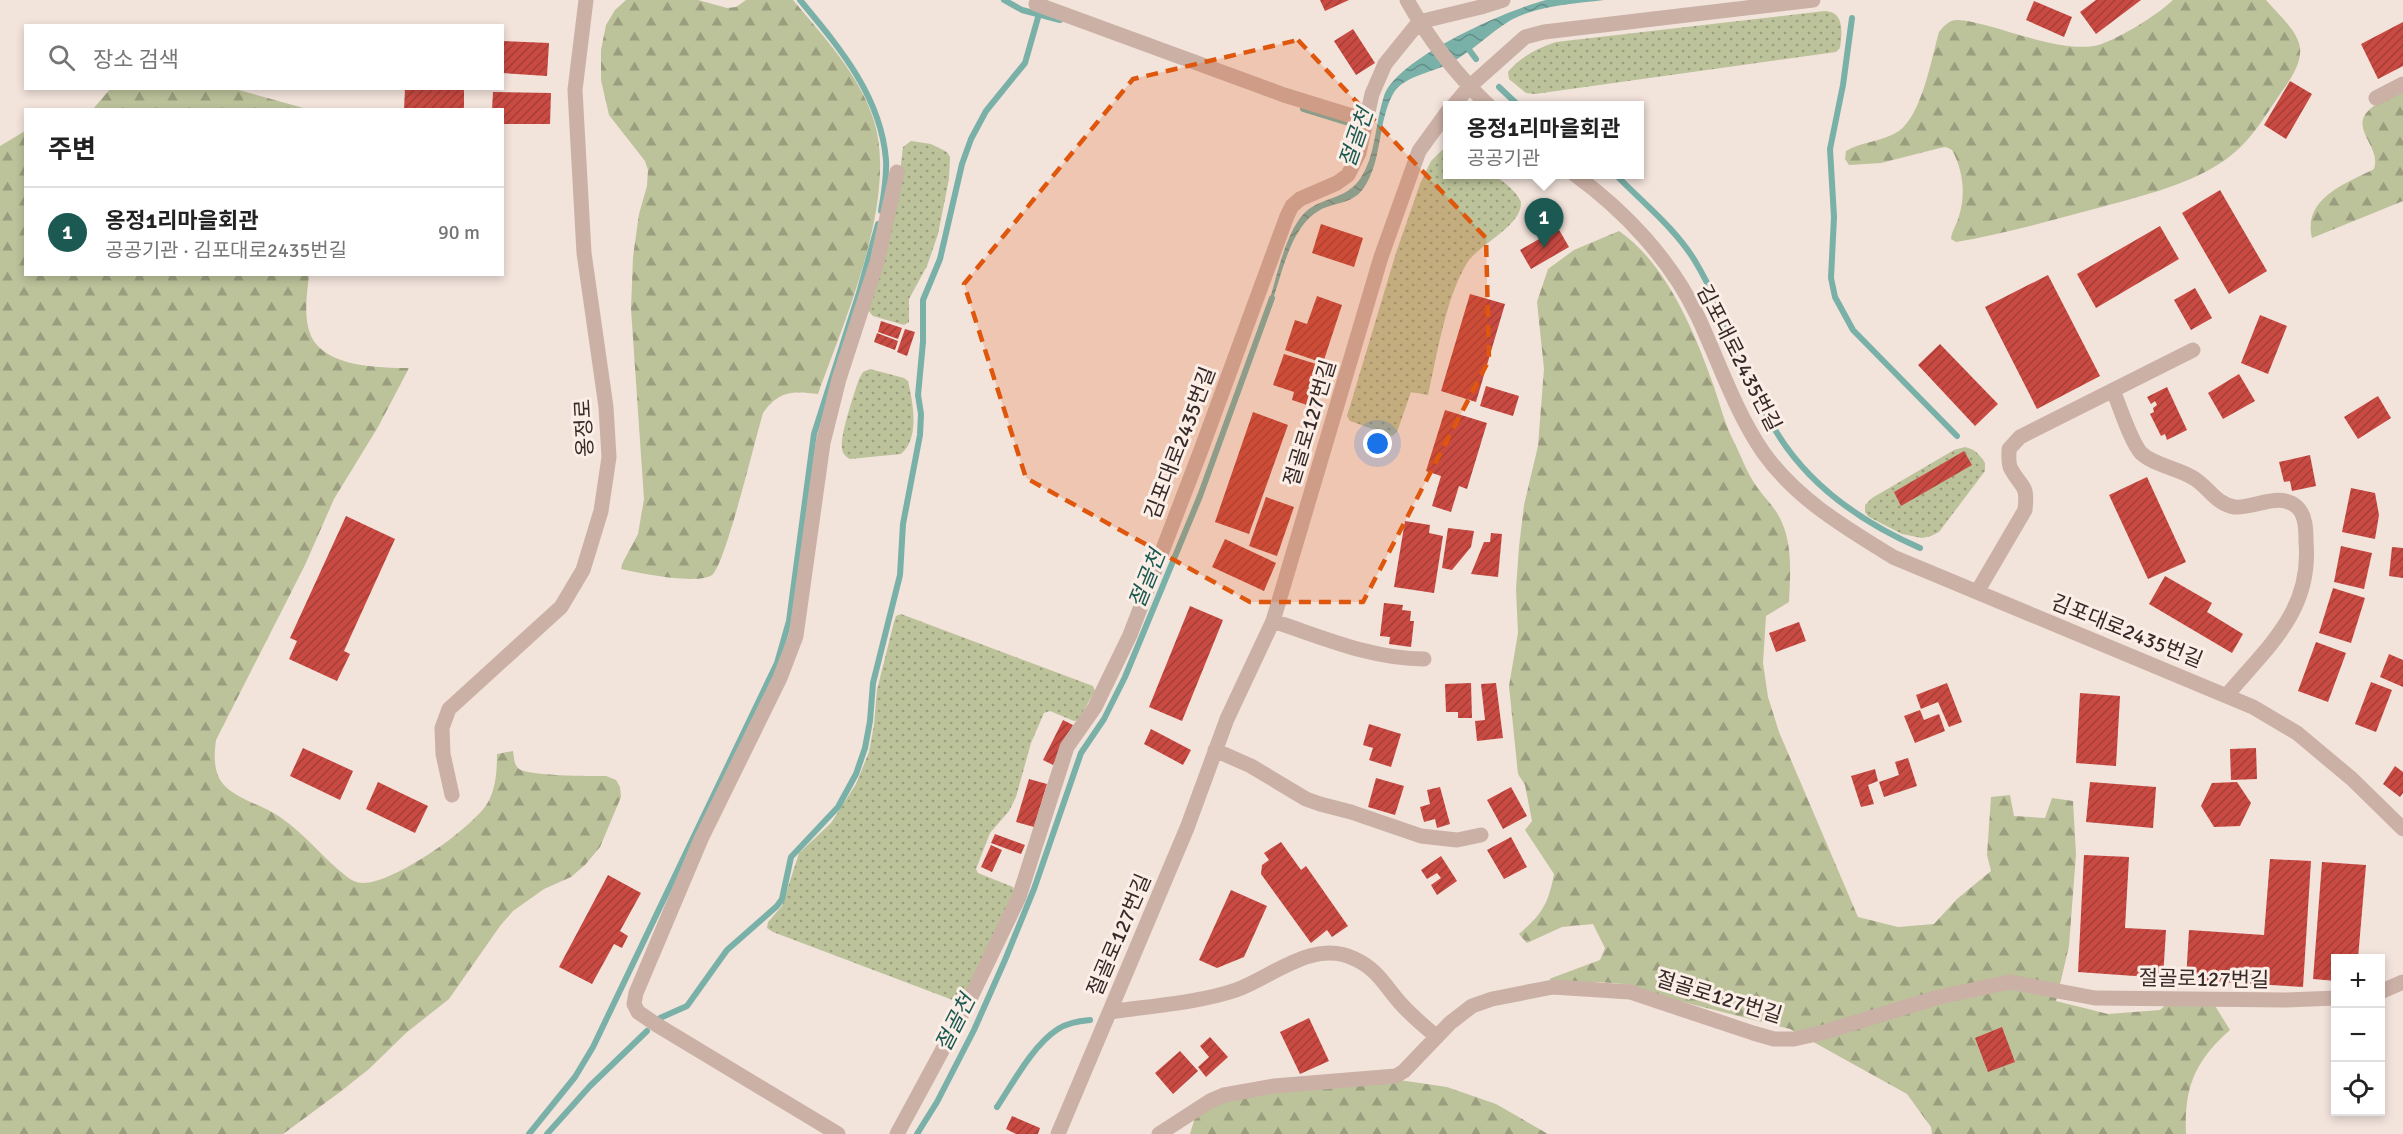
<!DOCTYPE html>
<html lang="ko">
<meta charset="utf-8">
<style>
:root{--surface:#fff;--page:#f6f6f6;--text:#222;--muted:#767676;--line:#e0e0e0;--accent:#1c5952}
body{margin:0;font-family:Signika,"Noto Sans KR",sans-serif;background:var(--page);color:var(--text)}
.controls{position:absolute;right:18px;bottom:18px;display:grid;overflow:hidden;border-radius:0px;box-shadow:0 3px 9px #0003}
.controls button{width:54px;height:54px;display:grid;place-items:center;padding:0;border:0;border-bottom:2px solid var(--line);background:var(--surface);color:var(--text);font:30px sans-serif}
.you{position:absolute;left:1378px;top:444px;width:21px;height:21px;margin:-15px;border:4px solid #fff;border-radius:50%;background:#1a73e8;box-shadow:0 0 0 9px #1a73e833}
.badge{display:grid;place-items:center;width:39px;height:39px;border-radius:50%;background:var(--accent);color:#fff;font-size:20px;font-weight:700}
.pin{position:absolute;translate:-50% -50px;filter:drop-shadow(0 2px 3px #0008)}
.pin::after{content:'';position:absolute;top:32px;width:21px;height:18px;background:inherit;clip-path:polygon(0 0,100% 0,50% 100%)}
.popup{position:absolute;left:1443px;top:101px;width:201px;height:78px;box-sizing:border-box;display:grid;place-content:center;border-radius:0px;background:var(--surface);filter:drop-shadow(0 2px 4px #0005);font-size:20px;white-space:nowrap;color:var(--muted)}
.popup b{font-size:22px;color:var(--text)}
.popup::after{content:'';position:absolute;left:50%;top:100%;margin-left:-12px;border:12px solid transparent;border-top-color:var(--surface)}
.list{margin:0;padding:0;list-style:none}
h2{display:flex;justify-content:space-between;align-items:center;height:78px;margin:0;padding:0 24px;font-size:26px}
h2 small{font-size:20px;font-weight:400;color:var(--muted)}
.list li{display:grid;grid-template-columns:39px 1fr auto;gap:18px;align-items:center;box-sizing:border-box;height:90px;padding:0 24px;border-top:2px solid var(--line)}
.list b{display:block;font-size:22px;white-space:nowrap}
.list p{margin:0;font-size:20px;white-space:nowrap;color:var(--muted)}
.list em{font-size:20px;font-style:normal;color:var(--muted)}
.icon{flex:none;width:33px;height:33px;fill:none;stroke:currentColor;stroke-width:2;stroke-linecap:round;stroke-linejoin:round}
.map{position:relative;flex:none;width:2403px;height:1134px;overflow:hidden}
.search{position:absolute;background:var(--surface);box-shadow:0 3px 9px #0003;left:24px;top:24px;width:480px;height:66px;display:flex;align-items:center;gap:15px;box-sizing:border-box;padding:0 21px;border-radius:0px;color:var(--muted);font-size:22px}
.panel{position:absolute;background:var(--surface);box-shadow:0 3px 9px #0003;left:24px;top:108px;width:480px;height:168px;border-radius:0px}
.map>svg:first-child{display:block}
.forest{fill:url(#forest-firs)}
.garden{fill:url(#garden-dots)}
.water{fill:url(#water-waves)}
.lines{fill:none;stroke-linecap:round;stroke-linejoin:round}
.stream{stroke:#79b0a8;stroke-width:6}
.building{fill:url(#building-hatch)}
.minor{stroke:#cbb0a6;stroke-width:15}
.marked{fill:#df570d;fill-opacity:0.2;stroke:#df570d;stroke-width:4.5;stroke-dasharray:12 8;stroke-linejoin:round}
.labels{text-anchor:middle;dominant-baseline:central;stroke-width:6;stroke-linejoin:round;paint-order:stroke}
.street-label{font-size:21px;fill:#372927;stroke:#faeee7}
.water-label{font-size:22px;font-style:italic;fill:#1c5952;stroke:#faeee7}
</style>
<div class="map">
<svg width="2403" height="1134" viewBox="0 0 2403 1134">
<defs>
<pattern id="forest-firs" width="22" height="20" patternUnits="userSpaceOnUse" patternTransform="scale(1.5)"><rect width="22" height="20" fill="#bcc29a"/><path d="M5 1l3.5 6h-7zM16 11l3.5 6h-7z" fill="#9a9e7e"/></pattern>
<pattern id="garden-dots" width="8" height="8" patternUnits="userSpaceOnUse" patternTransform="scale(1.5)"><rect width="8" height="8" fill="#bcc29a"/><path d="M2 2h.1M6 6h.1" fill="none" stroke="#9a9e7e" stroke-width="1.8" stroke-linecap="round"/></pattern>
<pattern id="water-waves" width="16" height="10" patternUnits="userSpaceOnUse" patternTransform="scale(1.5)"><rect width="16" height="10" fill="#79b0a8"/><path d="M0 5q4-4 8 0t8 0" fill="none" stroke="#648f89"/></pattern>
<pattern id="building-hatch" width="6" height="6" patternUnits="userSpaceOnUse" patternTransform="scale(1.5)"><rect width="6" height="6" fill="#c94a42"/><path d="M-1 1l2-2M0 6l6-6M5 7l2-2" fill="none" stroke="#a43e37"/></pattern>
</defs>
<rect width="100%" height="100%" fill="#f2e3db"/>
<path class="forest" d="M626 0H698L727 8 736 7 746 0H793C823 36 860 75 874 121 898 199 845 319 818 394 793 391 779 390 763 413 756 436 725 566 712 575 697 585 639 573 621 569L623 562 638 534 644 499 631 309 633 257 639 214 647 186 648 170 645 161 609 115 601 80V50L606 25 615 10Z
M2173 0H2266C2277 13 2298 31 2300 48 2302 65 2287 84 2278 97 2262 121 2247 146 2222 162 2187 186 2134 198 2094 209 2049 221 2003 234 1956 242L1951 239C1952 230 1957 224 1959 216 1966 194 1963 170 1952 150L1946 147 1940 148 1881 163 1849 165 1845 159 1846 151C1862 141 1883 142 1899 131 1922 114 1931 60 1939 32 1944 26 1949 20 1957 20 1966 20 1976 23 1985 25 2016 33 2062 51 2094 46 2113 43 2159 14 2173 0Z
M111 88 235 89 307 109H93Z
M2403 90V201L2312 238C2302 198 2347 183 2374 169 2382 146 2348 129 2370 109 2379 101 2393 96 2403 90Z
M25 131 26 274 309 275C307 294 303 317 311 336 325 367 379 368 409 368L378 427 334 499 305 565 216 740C214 755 213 773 224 785 238 800 263 805 280 817 304 833 323 858 346 876 351 880 356 883 363 883 394 883 470 830 487 804 496 789 497 771 497 754L513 751C514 758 514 765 519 769 529 776 590 776 606 776L616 780 620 787 621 797 600 847 585 865 571 877 544 889 513 911 500 926 449 999 406 1033 369 1069 340 1092 283 1134H0V146Z
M1619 231C1666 263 1695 333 1713 384 1720 404 1725 425 1735 444 1741 456 1746 470 1753 481 1766 502 1779 508 1786 534 1792 555 1790 581 1789 602L1766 616 1763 663 1768 697 1779 732 1858 917 1898 927 1934 924 1957 899 1991 871 1987 855 1991 797 2010 795 2014 816 2045 818 2052 798 2073 801 2076 854 2069 946 2056 1001 2108 1014 2160 1010 2176 996 2212 1001 2230 1030C2195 1061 2184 1087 2186 1134H1932L1931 1127 1907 1094 1790 1029 1655 995 1624 984 1599 982 1563 985 1549 979 1600 960 1605 948 1593 924 1562 927 1527 943 1519 934C1542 914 1548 905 1554 874L1525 830 1532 821 1525 785 1518 774 1509 686 1518 633 1516 589 1519 547 1524 505 1538 446 1544 369 1537 302 1548 269 1574 250Z
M1399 1080 1447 1087 1496 1104 1548 1134H1190L1196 1114 1221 1100 1272 1089Z"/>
<path class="garden" d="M1825 11C1845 12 1842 33 1840 48L1836 52 1535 94 1526 93 1509 79 1508 72C1520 57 1538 48 1556 42Z
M911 141 931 144 947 152 950 157 949 179 938 234 927 266 909 299V322L904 325 873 316 867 309 896 205 903 147Z
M1448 148V174C1461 174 1477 172 1489 174 1498 176 1521 194 1521 204 1520 227 1479 244 1467 263 1446 297 1437 355 1428 395L1411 392 1397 432 1392 436 1350 421 1347 416 1396 253 1420 184 1431 161 1442 150Z
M870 369 904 378 908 381C913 403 920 438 901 454L850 459C846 457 842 453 842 448 840 435 854 394 859 379L863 372Z
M1965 447C1975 449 1980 455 1985 463V471L1939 532 1931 536 1922 538 1902 534 1869 517 1865 512V505L1872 498 1954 450Z
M901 614 1093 686 1095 691 1078 720 1074 721 1050 711 1044 713 1031 743 1016 797 1009 811 990 833 976 869 978 873 1013 887 1014 891 963 998 958 1002 773 932 767 928 768 922 782 906 799 853 831 823 856 784 869 752 874 725 877 690 894 622 896 616Z"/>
<path class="water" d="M1546 0H1604C1573 4 1539 5 1511 20 1489 33 1471 53 1448 64 1431 73 1403 76 1393 94 1377 123 1383 161 1363 189 1352 204 1335 202 1320 210 1290 226 1282 275 1271 305H1268C1277 278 1286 226 1309 209 1326 197 1347 198 1360 179 1376 156 1375 123 1384 96 1397 58 1507 10 1546 0Z"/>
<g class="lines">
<path class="stream" d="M800 0C839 47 881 96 886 160 887 177 884 194 881 211
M1004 0 1022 10 1060 20
M1852 18 1843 85 1830 149 1834 217 1831 278 1835 297 1853 330 1957 436
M1464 43 1476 59
M1499 87 1519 106
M1303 109 1355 125
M1615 174C1642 202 1675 228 1695 261 1728 316 1744 379 1777 433 1811 488 1863 523 1920 548
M660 1018 687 1006 727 950 777 906 782 899 791 857 838 807 856 774 865 748 870 721 873 683 900 575 903 524 920 435 921 414 918 395 923 342V300L940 259 962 164 971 139 986 111 1025 63 1039 14
M997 1107C1013 1083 1033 1045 1058 1029 1067 1023 1079 1021 1090 1020
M529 1134 575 1077 593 1047 777 663 789 621 814 434 859 293 878 224
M547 1134 590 1086 647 1031
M917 1134 937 1102 974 1030 1005 960 1034 889 1081 753 1104 719 1125 677 1200 496 1272 298"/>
</g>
<path class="building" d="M1320 0H1349L1325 11Z
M2096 0H2141L2096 34 2080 12Z
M2034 1 2072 17 2064 37 2026 20Z
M2403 22V66L2378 79 2361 44Z
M1353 29 1375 63 1356 75 1334 41Z
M502 41 549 43 547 76 502 73Z
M2290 81 2312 94 2286 139 2264 125Z
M405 88 464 90V110H404Z
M493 92 551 93 550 124H502V110H492Z
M2220 190 2267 271 2229 294 2182 213Z
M1321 224 1363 238 1354 267 1312 253Z
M2160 226 2179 259 2096 308 2077 274Z
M1558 228 1569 247 1531 269 1520 250Z
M2048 275 2100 376 2037 409 1985 307Z
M2195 288 2212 318 2191 330 2174 300Z
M1470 294 1505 304 1476 402 1441 391Z
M1317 296 1342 305 1323 363 1285 350 1295 320 1307 324Z
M2260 315 2287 326 2268 374 2241 363Z
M881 321 902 328 898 339 878 332Z
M905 329 915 332 907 356 897 352Z
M877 333 898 341 895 350 874 342Z
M1940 344 1998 404 1975 426 1918 365Z
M1284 354 1326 367 1313 407 1292 400 1294 392 1273 385Z
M2239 374 2255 401 2223 419 2208 393Z
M1486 386 1519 396 1513 416 1480 406Z
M2167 387 2187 430 2167 440 2165 434 2161 436 2150 414 2154 412 2153 408 2157 405 2155 401 2151 404 2147 397Z
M2378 396 2391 418 2358 439 2344 417Z
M1445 410 1487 423 1467 489 1459 486 1451 512 1432 506 1441 476 1426 471Z
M1253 412 1288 425 1249 534 1215 522Z
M1964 451 1972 465 1901 506 1894 492Z
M2310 455 2316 486 2292 491 2290 481 2284 482 2279 462Z
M2147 477 2186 562 2148 579 2109 495Z
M2351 488 2375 493 2379 515 2375 539 2342 532Z
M1266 497 1294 507 1277 556 1249 546Z
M346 516 395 539 344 651 350 654 337 681 289 659 297 641 290 638Z
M1405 521 1430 525 1429 533 1443 536 1434 593 1394 587Z
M1448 528 1474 531 1471 547 1452 570 1442 568Z
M1491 533 1502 534 1498 577 1471 574 1484 542H1490Z
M1225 539 1276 563 1264 591 1212 567Z
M2341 546 2372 553 2364 589 2334 582Z
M2392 547 2403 548V578L2389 576Z
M2165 576 2212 603 2207 612 2243 634 2232 653 2149 604Z
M2333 588 2365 598 2351 643 2319 633Z
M1384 603 1403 605 1402 610 1411 611 1410 621H1414L1411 647 1389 644 1390 637 1380 636Z
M1190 606 1223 620 1182 721 1149 707Z
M1799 622 1806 641 1776 652 1769 633Z
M2316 642 2346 653 2328 702 2298 691Z
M2389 654 2403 660V687L2380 677Z
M2371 682 2392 690 2376 732 2355 724Z
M1471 683 1472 718H1458V712H1446L1445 684Z
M1496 683 1503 738 1477 741 1475 721 1485 720 1481 684Z
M1947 683 1962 722 1949 727 1938 702 1921 709 1916 695Z
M2080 693 2120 696 2116 766 2076 763Z
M1920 710 1924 720 1939 714 1945 731 1915 743 1904 716Z
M1063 720 1073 725 1053 765 1043 760Z
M1369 724 1401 734 1391 767 1369 760 1373 748 1363 745Z
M1151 729 1191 750 1183 765 1144 744Z
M303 748 353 771 340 800 290 776Z
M2256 748 2257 779 2231 780 2230 749Z
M1908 758 1917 786 1884 797 1879 782 1899 775 1895 762Z
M2395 766 2403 772V793L2400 797 2383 784Z
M1875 769 1878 781 1868 785 1874 804 1861 807 1851 776Z
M1376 778 1404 786 1395 815 1368 807Z
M1029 779 1047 784 1034 827 1016 822Z
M378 782 428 806 415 833 366 809Z
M2090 782 2156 787 2153 828 2086 822Z
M2237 782 2251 803 2240 826 2214 827 2201 806 2212 783Z
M1440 787 1450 824 1437 828 1435 819 1424 822 1420 807 1430 804 1427 790Z
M1511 787 1527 816 1503 829 1487 800Z
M995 834 1025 845 1021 854 991 843Z
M1511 837 1527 867 1504 879 1487 850Z
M1281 842 1301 870 1306 866 1348 926 1332 937 1327 930 1311 943 1261 874 1262 865 1269 860 1264 853Z
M991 845 1002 850 992 872 981 867Z
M2084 855 2129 857 2125 928 2166 930 2163 978 2078 972Z
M1441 856 1457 881 1437 895 1431 885 1441 878 1437 873 1427 879 1421 870Z
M2270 859 2311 861 2303 987 2186 980 2189 930 2264 935Z
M2322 862 2366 865 2358 958H2336V981L2313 979Z
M608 875 641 893 620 931 628 936 622 948 614 944 592 984 559 967Z
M1231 890 1267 906 1244 957 1217 968 1199 960Z
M1309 1018 1329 1061 1300 1074 1280 1032Z
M2002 1027 2015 1062 1988 1072 1975 1038Z
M1210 1037 1228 1057 1206 1077 1198 1067 1209 1057 1200 1046Z
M1180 1051 1198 1071 1173 1094 1155 1073Z
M1012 1116 1040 1128 1038 1134H1016L1006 1129Z"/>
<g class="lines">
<path class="minor" d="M1407 0C1428 38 1458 76 1489 106
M1036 4 1284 95 1365 120
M2376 98 2403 84
M1453 106 1469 87 1525 37 1544 32 1813 0
M1574 174C1625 211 1671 260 1698 317 1719 362 1735 411 1763 452 1796 499 1846 528 1893 557L2253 707 2297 733 2352 779 2403 829
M2113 390C2119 405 2131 442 2141 453 2155 466 2179 468 2195 479 2209 488 2217 505 2235 507 2254 509 2279 491 2297 507 2306 515 2306 531 2306 542 2312 611 2268 646 2227 695
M1977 592 2025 510C2028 483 2022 489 2011 469 2008 464 2009 456 2009 449L2020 437 2193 350
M1273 621C1322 637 1371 659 1424 659
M1215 750 1251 766 1306 799 1320 804 1351 812 1421 836 1457 840 1481 835
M452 795 443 754 442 728 449 709 561 607 583 570 601 511 609 457 606 407 584 253 575 90 586 0
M2380 992 2403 982
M1110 1012C1149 1006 1198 1003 1236 990 1272 977 1314 938 1355 959 1379 970 1386 988 1403 1006 1413 1017 1425 1027 1437 1037
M838 1134 657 1025 638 1012 634 1004 636 993 701 839 780 678 796 636 823 443 839 379 877 262 897 172
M897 1134 969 1001 1019 897 1067 747 1095 707 1130 635 1201 450 1287 216 1292 206 1300 199 1337 183 1348 175 1359 153 1372 94 1385 64 1419 22 1481 7 1503 0
M1058 1134 1187 828 1227 719 1273 621 1381 257 1419 151 1448 111
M1159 1134 1210 1101 1224 1095 1274 1086 1396 1076 1404 1071 1450 1023 1472 1006 1492 999 1553 987 1630 992 1753 1033 1774 1039H1794L1821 1033 1939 997 2010 982 2095 998 2286 1000 2336 998"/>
</g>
<path class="marked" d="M1298 40 1486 238 1489 360 1363 602H1250L1026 478 964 284 1133 79Z"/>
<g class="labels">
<g class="street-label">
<text transform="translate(1739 358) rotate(63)">김포대로2435번길</text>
<text transform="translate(1310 423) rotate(-73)">절골로127번길</text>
<text transform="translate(584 428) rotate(-93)">옹정로</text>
<text transform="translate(1180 443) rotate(-69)">김포대로2435번길</text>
<text transform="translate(2127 631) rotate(22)">김포대로2435번길</text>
<text transform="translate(1119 935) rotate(-67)">절골로127번길</text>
<text transform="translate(2204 979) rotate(1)">절골로127번길</text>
<text transform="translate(1719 997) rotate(17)">절골로127번길</text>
</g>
<g class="water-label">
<text transform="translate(1356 138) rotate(-71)">절골천</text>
<text transform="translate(1147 579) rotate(-68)">절골천</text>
<text transform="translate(955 1023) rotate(-63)">절골천</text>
</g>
</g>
</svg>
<div class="controls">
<button>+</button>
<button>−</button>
<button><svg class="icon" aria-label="locate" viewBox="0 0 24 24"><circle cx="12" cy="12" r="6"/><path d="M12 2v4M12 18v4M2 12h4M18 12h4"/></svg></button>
</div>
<div class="you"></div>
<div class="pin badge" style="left:1544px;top:248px">1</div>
<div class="popup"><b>옹정1리마을회관</b>공공기관</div>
<div class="search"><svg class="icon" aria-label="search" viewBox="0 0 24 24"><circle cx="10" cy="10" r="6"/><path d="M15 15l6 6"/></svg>장소 검색</div>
<section class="panel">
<h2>주변<small></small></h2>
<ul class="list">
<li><span class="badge">1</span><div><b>옹정1리마을회관</b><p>공공기관 · 김포대로2435번길</p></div><em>90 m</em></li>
</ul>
</section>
</div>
